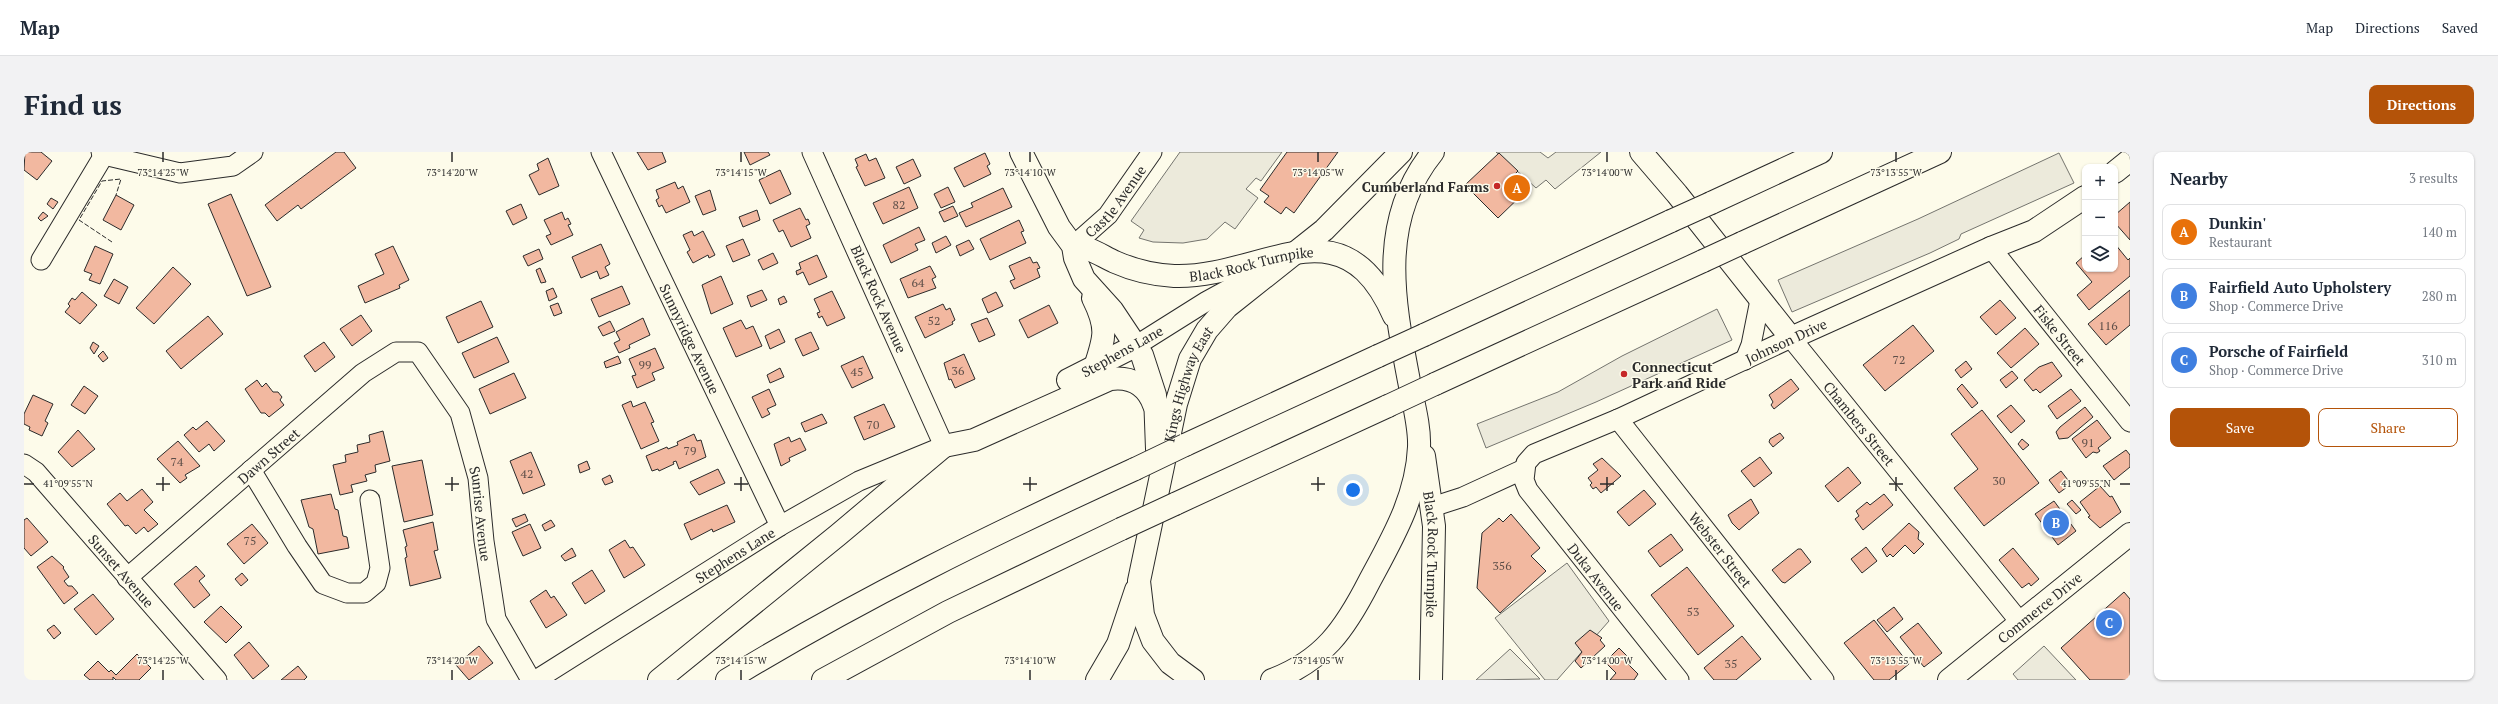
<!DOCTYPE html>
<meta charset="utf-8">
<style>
:root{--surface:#fff;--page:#f2f2f3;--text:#1f2937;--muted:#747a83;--line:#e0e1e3;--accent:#b45309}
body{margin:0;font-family:"PT Serif",serif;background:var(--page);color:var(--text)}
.controls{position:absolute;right:12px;top:12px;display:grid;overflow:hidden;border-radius:8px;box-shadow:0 1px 3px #0004}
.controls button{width:36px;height:36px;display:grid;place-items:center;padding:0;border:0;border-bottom:1px solid var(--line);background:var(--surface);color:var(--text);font:20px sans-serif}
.you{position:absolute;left:1329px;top:338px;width:14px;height:14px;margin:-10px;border:3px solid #fff;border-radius:50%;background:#1a73e8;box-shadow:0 0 0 6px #1a73e833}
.badge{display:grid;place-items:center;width:26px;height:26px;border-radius:50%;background:var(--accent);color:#fff;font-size:13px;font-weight:700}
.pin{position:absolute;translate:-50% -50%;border:2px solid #fff;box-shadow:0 1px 4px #0006}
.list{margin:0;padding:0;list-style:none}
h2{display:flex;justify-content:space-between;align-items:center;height:52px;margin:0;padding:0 16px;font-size:17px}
h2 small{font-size:13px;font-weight:400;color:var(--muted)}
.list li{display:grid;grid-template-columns:26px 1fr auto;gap:12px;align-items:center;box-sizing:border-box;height:56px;margin:0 8px 8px;padding:0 8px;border:1px solid var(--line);border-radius:8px}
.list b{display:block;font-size:15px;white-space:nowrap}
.list p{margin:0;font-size:13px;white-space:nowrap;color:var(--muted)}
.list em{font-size:13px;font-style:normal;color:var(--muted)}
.actions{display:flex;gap:8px;padding:12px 16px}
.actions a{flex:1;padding:9px 0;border:1px solid var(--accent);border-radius:8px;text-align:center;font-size:14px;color:var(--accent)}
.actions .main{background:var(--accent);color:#fff}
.icon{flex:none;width:22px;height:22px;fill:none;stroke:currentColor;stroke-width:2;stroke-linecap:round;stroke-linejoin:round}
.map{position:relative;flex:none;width:2106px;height:528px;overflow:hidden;border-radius:8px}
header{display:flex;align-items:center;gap:24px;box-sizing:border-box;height:56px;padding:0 20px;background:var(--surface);border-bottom:1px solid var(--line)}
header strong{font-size:19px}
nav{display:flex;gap:22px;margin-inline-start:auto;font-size:14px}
.intro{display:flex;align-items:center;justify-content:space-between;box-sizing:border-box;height:96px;padding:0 24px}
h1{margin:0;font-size:28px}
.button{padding:10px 18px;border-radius:8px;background:var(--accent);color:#fff;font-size:14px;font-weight:700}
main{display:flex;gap:24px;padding:0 24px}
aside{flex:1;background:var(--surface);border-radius:8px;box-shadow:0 1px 3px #0004}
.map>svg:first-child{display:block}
.parking{fill:#eceadb;stroke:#74746e}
.building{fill:#f2b8a0;stroke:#2b2b2b}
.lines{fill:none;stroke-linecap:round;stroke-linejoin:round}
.minor-casing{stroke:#2b2b2b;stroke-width:21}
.major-casing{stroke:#2b2b2b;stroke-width:24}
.highway-casing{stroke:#2b2b2b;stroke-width:24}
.minor{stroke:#fdfbea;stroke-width:19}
.major{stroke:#fdfbea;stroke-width:22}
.highway{stroke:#fdfbea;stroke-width:22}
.highway-bridge-casing{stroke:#2b2b2b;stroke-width:24;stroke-linecap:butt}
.highway-bridge{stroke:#fdfbea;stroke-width:22}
.fence{stroke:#2b2b2b;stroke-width:1;stroke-dasharray:5 2;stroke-linecap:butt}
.ticks{fill:none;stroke:#2b2b2b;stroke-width:1.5}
.poi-dot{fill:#c62828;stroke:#fdfbea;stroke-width:1.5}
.labels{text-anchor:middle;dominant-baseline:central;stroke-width:3;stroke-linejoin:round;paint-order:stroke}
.number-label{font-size:12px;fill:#5d4e48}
.poi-label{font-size:14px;font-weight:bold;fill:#2b2b2b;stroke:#fdfbea;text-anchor:end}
.street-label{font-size:14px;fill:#2b2b2b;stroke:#fdfbea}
.ticks-label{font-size:10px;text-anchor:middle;fill:#2b2b2b;stroke:#fdfbea;stroke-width:3;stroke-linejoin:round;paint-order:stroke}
</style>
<header>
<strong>Map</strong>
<nav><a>Map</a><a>Directions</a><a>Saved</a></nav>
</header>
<div class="intro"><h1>Find us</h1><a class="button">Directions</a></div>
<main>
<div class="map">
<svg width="2106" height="528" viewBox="0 0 2106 528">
<rect width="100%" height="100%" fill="#fdfbea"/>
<path class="parking" d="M1156 0H1258L1237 29 1232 26 1222 37 1234 46 1211 77 1201 70 1183 87 1159 91 1129 90 1115 86 1120 78 1107 69Z
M1472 0H1516L1524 6 1532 0H1577L1531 37 1522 28 1512 36Z
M2035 1 2050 31 1937 82 1935 87 1906 101 1768 160 1754 128 1894 67Z
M1693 157 1708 188 1572 250 1462 296 1453 272 1534 240 1598 204Z
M1543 411 1585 469 1533 528H1521L1471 466Z
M2020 494 2052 528H1994L1989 522Z
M1486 497 1516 527 1452 528Z"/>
<path class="building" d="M1 0H17L28 9 13 28 0 18Z
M312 0H320L332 16 277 57 274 53 253 69 241 53Z
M613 0H638L642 10 624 18Z
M720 0H744L746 3 726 13Z
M1263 0H1314L1270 61 1262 55 1257 62 1240 50 1245 44 1236 38Z
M961 1 966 12 963 14 967 22 940 35 930 16Z
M1475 1 1494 19 1491 22 1505 36 1474 66 1441 33Z
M842 2 845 9 852 6 861 26 841 34 832 15 834 14 831 7Z
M524 6 535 34 515 43 505 23 515 18 513 12Z
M889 7 897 24 880 32 872 15Z
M756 18 767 42 746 52 735 28Z
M651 30 654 37 659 34 666 50 642 61 638 53 635 55 632 48 635 46 632 38Z
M885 35 894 56 859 72 849 51Z
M924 35 931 50 917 56 910 42Z
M979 36 988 55 942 75 935 61 949 55 947 51Z
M686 38 692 58 679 63 671 44Z
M207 42 247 135 223 144 184 52Z
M92 43 110 53 97 78 79 68Z
M27 46 34 50 29 57 23 52Z
M2106 50V88L2091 71V63Z
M497 52 503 66 489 73 482 59Z
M929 54 934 64 920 70 915 60Z
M776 56 782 68 784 67 786 72 782 74 787 86 767 95 759 78 755 80 749 68Z
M733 58 736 68 719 75 715 65Z
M19 60 24 64 17 69 14 66Z
M538 60 541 68 544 66 547 72 544 73 549 83 527 93 522 84 527 82 520 68Z
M995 68 1000 79 997 80 1002 91 966 108 956 87Z
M895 75 901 88 891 92 894 98 867 111 859 93Z
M668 79 670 84 679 79 691 103 685 106 684 103 669 111 663 100 666 98 659 83Z
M922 84 927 93 912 101 908 91Z
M719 87 726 103 709 110 702 94Z
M945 88 950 97 936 104 932 94Z
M577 92 586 112 581 115 585 123 576 127 573 119 557 126 548 105Z
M2091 92 2104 108 2106 106V124L2065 158 2053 143 2068 130 2052 111 2061 103V117H2091Z
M71 94 89 102 76 132 65 128 68 122 60 119Z
M369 94 385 128 375 133 376 136 341 151 334 134 360 122 351 102Z
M515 97 519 107 504 114 499 104Z
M749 101 754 111 739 118 734 108Z
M793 103 803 125 785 133 779 120 773 123 772 119 777 117 775 111Z
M1006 105 1009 111 1013 110 1016 116 1013 117 1016 125 990 137 986 129 991 127 985 114Z
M906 114 912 125 908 127 912 136 884 146 876 127Z
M149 115 167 132 130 172 112 156Z
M516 116 522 130 517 131 512 118Z
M697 124 709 152 687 162 678 133Z
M90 127 104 135 95 152 80 144Z
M598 134 606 152 575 165 567 147Z
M529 136 533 145 525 149 522 139Z
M738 138 743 148 727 155 723 144Z
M2106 138V173L2082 193 2064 172Z
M808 139 821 166 803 174 798 164 795 166 793 161 796 160 790 147Z
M58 140 73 153 56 172 41 160 46 154 44 152 48 146 51 148Z
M972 140 979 154 964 161 958 147Z
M760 144 763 150 756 153 754 147Z
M1976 148 1992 166 1972 183 1956 165Z
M457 149 469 175 434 191 422 165Z
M534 151 538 161 530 164 526 154Z
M919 152 922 158 926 156 931 168 928 170 929 172 901 186 891 165Z
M1025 153 1034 171 1004 186 995 168Z
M337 163 348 179 328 194 316 177Z
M184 164 199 182 157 217 142 199Z
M619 166 626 183 605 193 606 196 595 201 590 191 596 188 592 180Z
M963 166 971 183 955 190 947 172Z
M717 168 722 177 729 174 738 194 712 205 699 176Z
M586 169 591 179 579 184 574 175Z
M1889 173 1910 199 1861 239 1839 213Z
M2001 176 2015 192 1987 216 1973 201Z
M755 177 761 190 746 197 741 184Z
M787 180 795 197 779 204 771 187Z
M473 185 485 210 450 226 438 201Z
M69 190 75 194 70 202 66 196Z
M300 190 311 205 291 220 280 204Z
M631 196 640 216 628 221 631 228 613 236 608 224 612 223 605 207Z
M79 199 84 206 79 210 74 204Z
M940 202 951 227 931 236 927 227 925 228 920 211Z
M594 204 597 211 582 216 580 210Z
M839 204 849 226 828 236 817 214Z
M1942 209 1948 217 1937 226 1931 218Z
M2028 210 2038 224 2016 241 2012 237 2009 239 2000 228 2015 215Z
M756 216 760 225 746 231 743 223Z
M1988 219 1994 226 1982 236 1976 228Z
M490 221 502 246 466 262 455 237Z
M1767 227 1775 237 1750 257 1747 253 1749 250 1745 243Z
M233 228 238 235 242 231 249 240H254L258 245 256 248 260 253 245 265 241 261H237L221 237Z
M1938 232 1954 251 1948 256 1933 237Z
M60 234 74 244 61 262 47 253Z
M745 237 752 253 743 257 746 262 738 266 728 245Z
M2047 237 2057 249 2033 267 2024 254Z
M9 243 29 252 21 269 24 271 18 284 5 278 6 275 0 272V262Z
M607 249 609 255 621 250 630 270 627 271 635 289 617 297 598 253Z
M860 252 871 275 840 288 830 265Z
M1987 253 2001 269 1987 281 1973 264Z
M2061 255 2069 265 2044 286 2035 287 2032 280 2036 275Z
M1958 258 2015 331 1960 374 1930 336 1954 317 1927 282Z
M798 262 803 271 781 280 777 271Z
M2073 268 2087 286 2074 296 2076 299 2073 301 2069 300 2062 306 2048 287Z
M183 269 201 289 190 299 185 292 175 300 160 283 169 275 172 278Z
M54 278 71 297 48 315 34 300Z
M359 279 366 309 351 313 352 320 341 323 343 329 327 333 329 340 316 343 309 313 322 310 321 303 334 300 333 293 346 290 345 283Z
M1756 281 1760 286 1749 295 1745 290 1746 287Z
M670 282 673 289 677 288 682 305 655 317 652 309 649 310 650 312 635 319 634 317 628 319 622 304 643 295 644 297 654 293 653 290Z
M765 285 767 290 776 286 782 298 765 306 766 309 757 314 750 292Z
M1998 287 2005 293 1999 298 1994 292Z
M154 289 176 314 161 323 163 326 156 331 133 307Z
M2102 298 2106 303V315L2090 328 2079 314Z
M507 300 521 333 499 342 486 309Z
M1736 305 1748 321 1730 335 1717 319Z
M1578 306 1597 324 1577 341 1572 335 1569 337 1566 333 1568 331 1564 326 1574 318 1569 312Z
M398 308 409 363 380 370 368 314Z
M563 309 566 317 556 321 554 313Z
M1824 315 1837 331 1814 350 1801 334Z
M694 317 701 331 675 343 666 330Z
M2037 319 2047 332 2035 341 2025 328Z
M586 323 589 330 581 333 578 327Z
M2076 334 2086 345 2088 344 2097 360 2076 376 2064 365 2066 364 2056 350Z
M118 337 129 350 120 358 134 372 124 380 120 375 112 382 104 373 101 374 83 352 96 341 103 349Z
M1620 338 1632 352 1605 374 1593 360Z
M307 342 311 357 314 358 319 384 323 385 325 396 294 402 289 377 285 375 277 348Z
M1860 342 1869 353 1839 378 1831 367 1835 364 1832 359 1843 350 1846 353Z
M1727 347 1735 361 1715 378 1708 371 1704 363Z
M2048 348 2057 358 2052 362 2043 352Z
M2030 349 2052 379 2034 393 2011 362Z
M703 353 711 370 689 380 688 377 667 388 660 372Z
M501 362 504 369 492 375 488 367Z
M1487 362 1516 396 1507 404 1522 419 1476 461 1453 436 1458 381 1475 366 1479 370Z
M3 366 24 390 7 404 0 396V368Z
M527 368 531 374 521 379 518 373Z
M409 370 414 398 410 399 417 426 386 434 381 406 383 405 381 395 383 394 379 378Z
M1885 371 1895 380 1894 387 1900 392 1890 402 1881 393 1869 405 1866 402 1863 405 1858 397Z
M228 372 244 391 220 412 203 392Z
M506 372 517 396 499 404 488 380Z
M1647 382 1659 398 1636 415 1624 399Z
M601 388 606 396 609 395 621 413 600 426 585 398Z
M1842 395 1853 409 1838 421 1827 407Z
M548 396 552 404 541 409 537 404Z
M1989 396 2015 427 2007 434 2005 431 1998 436 1975 408Z
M1774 397H1777L1787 410 1761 431 1758 430 1748 418Z
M28 404 40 415 39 416 45 425 40 429 44 434H48L54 441 40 452 13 415Z
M172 414 181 424 175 429 186 443 170 456 150 432Z
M1663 415 1710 474 1674 503 1627 443Z
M568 418 581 439 561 452 548 431Z
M218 421 224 428 217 434 211 427Z
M522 438 527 446 530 444 543 463 522 476 506 449Z
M2100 440 2106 447V528H2066L2037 496Z
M69 442 90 467 72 483 50 457Z
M197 454 218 475 202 491 180 470Z
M1870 455 1879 467 1863 480 1853 468Z
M1850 468 1885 512 1865 528H1850L1820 491Z
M1894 471 1918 501 1900 515 1876 485Z
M30 473 37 481 30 487 23 478Z
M1566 478 1578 486 1576 488 1581 494 1557 516 1551 509 1558 500 1551 491Z
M1718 484 1737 507 1712 528H1690L1680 516Z
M225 490 245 514 229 527 210 503Z
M455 494 469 511 445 528 432 513Z
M1595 496 1605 506 1601 509 1614 522 1610 528H1586L1592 521 1581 510Z
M113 502 127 516 115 528H92L89 525V528H66L60 523 74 509 85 520 87 518 92 523Z
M274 514 283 525 280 528H257Z"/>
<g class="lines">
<defs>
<g id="minor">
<path d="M77 0 80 3 156 21 209 14 229 0"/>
<path id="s1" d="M577 0 756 374"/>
<path id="s2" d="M1049 94 1084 63 1128 0"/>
<path id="s3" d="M1967 96 2106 270"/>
<path d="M17 108 80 3"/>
<path d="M1113 193 1183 149 1238 119"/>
<path d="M1721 208 1727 193 1736 148"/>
<path id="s4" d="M1594 267 1800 528"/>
<path id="s5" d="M0 312 12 320 193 528"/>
<path d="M227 318 273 394 299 432 323 441H340L352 431 356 416 346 348"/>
<path d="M1408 355 1439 345 1500 317"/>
<path id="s6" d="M103 426 339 221 372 200H394L436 261 454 326 460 389 472 467 507 528"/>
<path id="s7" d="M512 528 756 374 835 329 920 294 788 0"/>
<path id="s8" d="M1655 528 1504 338 1500 328 1502 311 1510 302 1594 267 1767 186 1996 470"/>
</g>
<g id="major">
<path d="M997 0 1035 75 1049 94 1051 106 1060 127 1088 158 1118 203 1131 243 1133 297"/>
<path d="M1617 0 1653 42 1767 186 1967 96"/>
<path id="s9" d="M1049 94C1066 95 1076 103 1091 110 1109 118 1130 123 1150 124 1238 127 1318 45 1370 164"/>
<path d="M1069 146C1084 176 1081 185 1071 215"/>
<path d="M1044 228 1113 193"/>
<path d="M920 294 950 288 1086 227C1107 224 1123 233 1130 253"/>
<path id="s10" d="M1400 304 1410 374 1407 528"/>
<path d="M1073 528 1094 492 1112 438"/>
<path id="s11" d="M1169 528 1146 511 1129 489 1119 463 1115 429 1152 252 1166 207 1183 178 1203 155 1300 78 1377 0"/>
<path d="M1248 528C1299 509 1321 477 1345 430 1368 387 1393 345 1395 295 1396 274 1389 250 1385 229 1370 150 1353 69 1409 0"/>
<path id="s12" d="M1925 528 2106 382"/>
</g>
<path id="highway" d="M2091 20 2106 8
M1687 51 1797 0
M1718 91 1916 0
M1967 96 2010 79 2061 45
M1400 183 1647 69
M1411 232 1679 109
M1161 293 1354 204
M1151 352 1364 254
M635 528 814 383 920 294
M703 528C834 448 971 381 1111 317
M799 528 924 460 1097 377"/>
</defs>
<use href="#minor" class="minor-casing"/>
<use href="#major" class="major-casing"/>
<use href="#highway" class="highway-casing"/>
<use href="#minor" class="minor"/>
<use href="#major" class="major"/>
<use href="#highway" class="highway"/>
<defs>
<path id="highway-bridge" d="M1647 69 1687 51
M1679 109 1718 91
M1354 204 1400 183
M1364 254 1411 232
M1111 317 1161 293
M1097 377 1151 352"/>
</defs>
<use href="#highway-bridge" class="highway-bridge-casing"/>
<use href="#highway-bridge" class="highway-bridge"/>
<path class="fence" d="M88 90 55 68 78 29 97 27 92 43"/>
</g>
<path class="ticks" d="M139 0V10M428 0V10M717 0V10M1006 0V10M1294 0V10M1583 0V10M1872 0V10M139 325V339M428 325V339M717 325V339M1006 325V339M1294 325V339M1583 325V339M1872 325V339M0 332H10M132 332H146M421 332H435M710 332H724M999 332H1013M1287 332H1301M1576 332H1590M1865 332H1879M2096 332H2106M139 518V528M428 518V528M717 518V528M1006 518V528M1294 518V528M1583 518V528M1872 518V528"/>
<g class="poi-dot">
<circle cx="1473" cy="34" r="4"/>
<circle cx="1600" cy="222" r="4"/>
</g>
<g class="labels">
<g class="number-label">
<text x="875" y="52">82</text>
<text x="894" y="130">64</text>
<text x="910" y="168">52</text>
<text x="2084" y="173">116</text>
<text x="1875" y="207">72</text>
<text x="621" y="212">99</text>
<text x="934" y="218">36</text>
<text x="833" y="219">45</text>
<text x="849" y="272">70</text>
<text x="2064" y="290">91</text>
<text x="666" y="298">79</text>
<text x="153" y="309">74</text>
<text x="503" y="321">42</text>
<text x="1975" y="328">30</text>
<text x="226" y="388">75</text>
<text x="1478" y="413">356</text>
<text x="1669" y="459">53</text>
<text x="1707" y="511">35</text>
</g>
<g class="poi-label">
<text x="1465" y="34">Cumberland Farms</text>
<text x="1608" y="214" text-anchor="start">Connecticut<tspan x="1608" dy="16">Park and Ride</tspan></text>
</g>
<g class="street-label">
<text stroke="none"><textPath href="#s2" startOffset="62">Castle Avenue</textPath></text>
<text stroke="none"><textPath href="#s9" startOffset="185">Black Rock Turnpike</textPath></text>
<text transform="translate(855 147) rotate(66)">Black Rock Avenue</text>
<text stroke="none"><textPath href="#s3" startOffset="111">Fiske Street</textPath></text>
<text stroke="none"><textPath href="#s1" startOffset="207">Sunnyridge Avenue</textPath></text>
<text transform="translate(1762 189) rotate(-25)">Johnson Drive</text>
<text transform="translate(1098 199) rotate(-29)">Stephens Lane</text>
<text stroke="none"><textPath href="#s11" startOffset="322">Kings Highway East</textPath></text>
<text stroke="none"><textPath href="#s8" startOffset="674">Chambers Street</textPath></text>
<text stroke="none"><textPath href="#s6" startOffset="187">Dawn Street</textPath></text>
<text stroke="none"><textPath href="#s6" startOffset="551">Sunrise Avenue</textPath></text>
<text stroke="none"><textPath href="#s4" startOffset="166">Webster Street</textPath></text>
<text stroke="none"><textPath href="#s7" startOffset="235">Stephens Lane</textPath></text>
<text stroke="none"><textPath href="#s10" startOffset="99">Black Rock Turnpike</textPath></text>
<text stroke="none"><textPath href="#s5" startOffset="145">Sunset Avenue</textPath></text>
<text transform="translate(1572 425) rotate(52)">Duka Avenue</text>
<text stroke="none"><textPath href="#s12" startOffset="116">Commerce Drive</textPath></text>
</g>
</g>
<g class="ticks-label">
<text x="139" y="24">73°14'25"W</text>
<text x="428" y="24">73°14'20"W</text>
<text x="717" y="24">73°14'15"W</text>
<text x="1006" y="24">73°14'10"W</text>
<text x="1294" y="24">73°14'05"W</text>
<text x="1583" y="24">73°14'00"W</text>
<text x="1872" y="24">73°13'55"W</text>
<text x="44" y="335">41°09'55"N</text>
<text x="2062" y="335">41°09'55"N</text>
<text x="139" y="512">73°14'25"W</text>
<text x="428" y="512">73°14'20"W</text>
<text x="717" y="512">73°14'15"W</text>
<text x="1006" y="512">73°14'10"W</text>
<text x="1294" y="512">73°14'05"W</text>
<text x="1583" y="512">73°14'00"W</text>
<text x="1872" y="512">73°13'55"W</text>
</g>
</svg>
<div class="controls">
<button>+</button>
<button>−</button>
<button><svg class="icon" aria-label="layers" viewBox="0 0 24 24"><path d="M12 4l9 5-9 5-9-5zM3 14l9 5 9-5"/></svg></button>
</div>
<div class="you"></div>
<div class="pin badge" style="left:1493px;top:36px;background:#e8710a">A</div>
<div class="pin badge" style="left:2032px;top:371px;background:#3f7fe0">B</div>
<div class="pin badge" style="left:2085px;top:471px;background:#3f7fe0">C</div>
</div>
<aside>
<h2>Nearby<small>3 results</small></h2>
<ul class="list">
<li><span class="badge" style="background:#e8710a">A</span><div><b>Dunkin'</b><p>Restaurant</p></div><em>140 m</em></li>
<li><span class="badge" style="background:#3f7fe0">B</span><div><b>Fairfield Auto Upholstery</b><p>Shop · Commerce Drive</p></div><em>280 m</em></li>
<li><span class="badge" style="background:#3f7fe0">C</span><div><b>Porsche of Fairfield</b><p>Shop · Commerce Drive</p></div><em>310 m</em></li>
</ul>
<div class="actions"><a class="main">Save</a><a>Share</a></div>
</aside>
</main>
